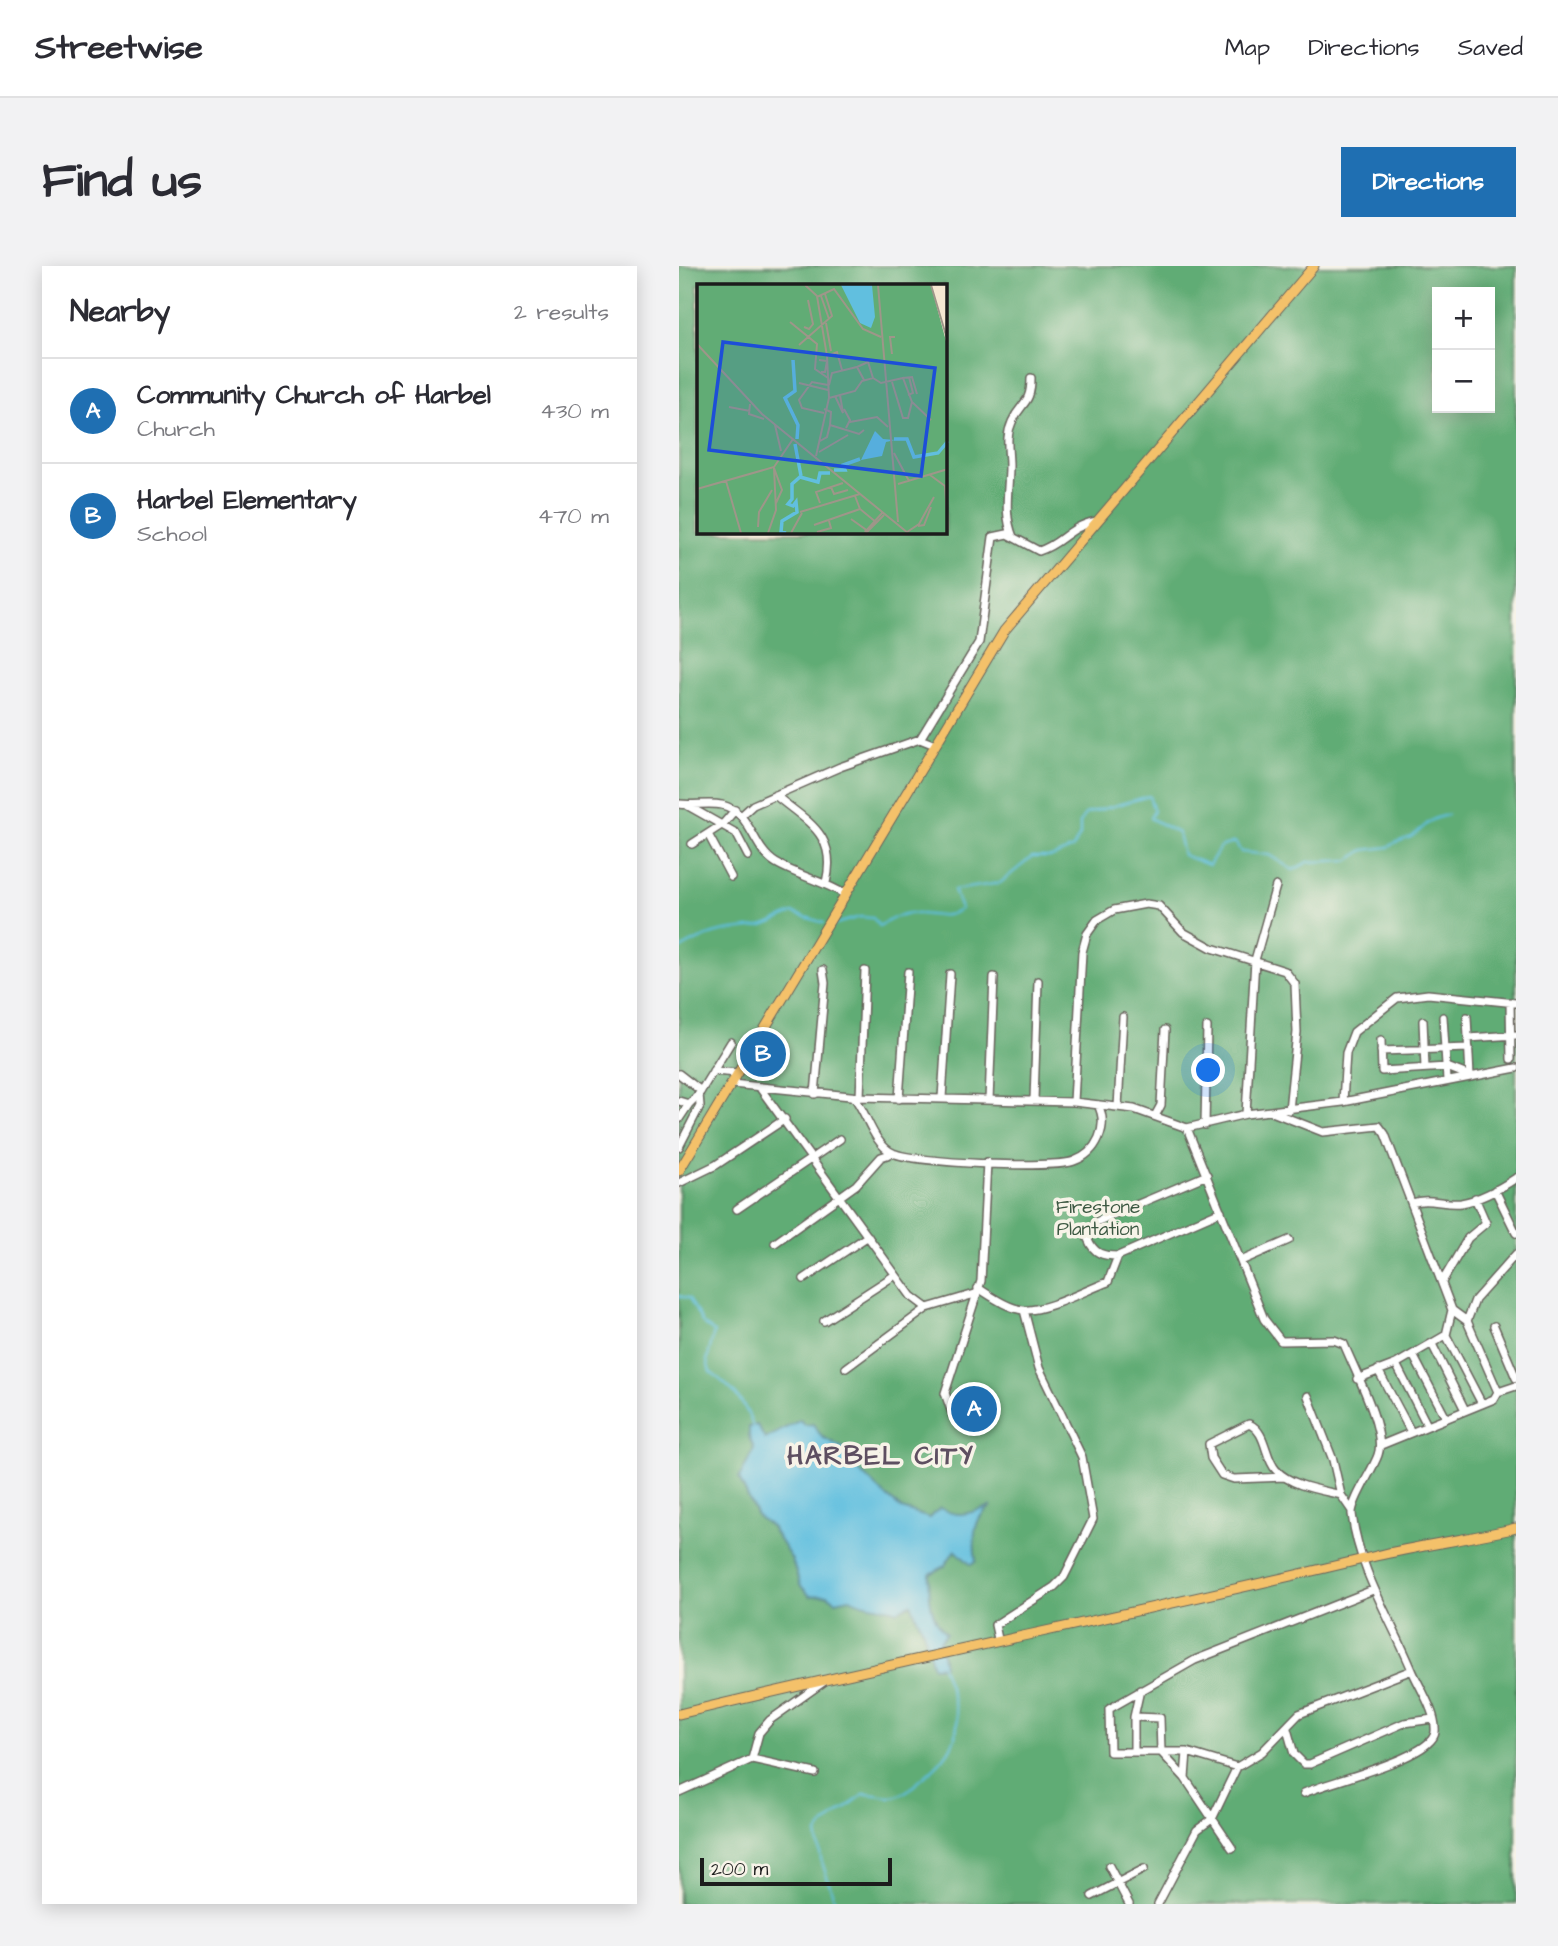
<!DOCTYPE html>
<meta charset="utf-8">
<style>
:root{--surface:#fff;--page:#f2f2f3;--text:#2b2b33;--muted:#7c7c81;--line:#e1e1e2;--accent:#1f6fb2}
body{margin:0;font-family:"Architects Daughter",sans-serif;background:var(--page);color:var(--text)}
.controls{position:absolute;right:21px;top:21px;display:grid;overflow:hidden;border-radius:0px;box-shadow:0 4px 18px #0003}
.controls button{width:63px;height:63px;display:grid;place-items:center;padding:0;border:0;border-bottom:2px solid var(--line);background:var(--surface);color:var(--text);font:35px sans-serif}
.scale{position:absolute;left:21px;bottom:18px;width:192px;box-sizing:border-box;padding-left:7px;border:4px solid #1c1c1c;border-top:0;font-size:19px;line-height:24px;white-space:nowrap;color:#1c1c1c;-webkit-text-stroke:5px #f7f3e8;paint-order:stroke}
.you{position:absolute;left:530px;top:805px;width:24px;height:24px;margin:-18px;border:5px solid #fff;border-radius:50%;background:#1a73e8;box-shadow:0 0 0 10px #1a73e833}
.badge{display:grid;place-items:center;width:46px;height:46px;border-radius:50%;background:var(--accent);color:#fff;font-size:23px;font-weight:700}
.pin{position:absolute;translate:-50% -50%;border:4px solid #fff;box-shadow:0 2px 7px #0006}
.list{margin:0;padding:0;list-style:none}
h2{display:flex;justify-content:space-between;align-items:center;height:91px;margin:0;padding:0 28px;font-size:30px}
h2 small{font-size:23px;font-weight:400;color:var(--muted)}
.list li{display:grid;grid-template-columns:46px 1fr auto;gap:21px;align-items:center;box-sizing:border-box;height:105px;padding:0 28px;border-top:2px solid var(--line)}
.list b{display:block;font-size:26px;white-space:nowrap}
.list p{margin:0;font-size:23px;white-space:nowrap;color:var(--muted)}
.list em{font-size:23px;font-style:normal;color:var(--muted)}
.map{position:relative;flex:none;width:837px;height:1638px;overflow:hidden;border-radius:0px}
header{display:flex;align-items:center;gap:42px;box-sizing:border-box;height:98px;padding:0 35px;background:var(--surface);border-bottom:2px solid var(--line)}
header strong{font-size:33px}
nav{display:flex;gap:38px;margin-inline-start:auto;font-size:24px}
.intro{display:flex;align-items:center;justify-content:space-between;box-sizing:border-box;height:168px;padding:0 42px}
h1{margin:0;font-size:49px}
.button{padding:18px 32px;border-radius:0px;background:var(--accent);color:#fff;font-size:24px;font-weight:700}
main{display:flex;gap:42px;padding:0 42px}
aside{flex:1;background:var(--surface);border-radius:0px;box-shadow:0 4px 18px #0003}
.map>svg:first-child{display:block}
.forest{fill:#61ac75;stroke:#3e6448;stroke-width:2;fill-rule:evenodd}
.water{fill:#61bfdf;stroke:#3e6e7e;stroke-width:2}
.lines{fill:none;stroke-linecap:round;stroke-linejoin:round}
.stream{stroke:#61bfdf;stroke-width:2}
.minor-casing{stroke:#68635c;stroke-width:10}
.major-casing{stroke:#68635c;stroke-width:11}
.minor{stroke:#fff;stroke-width:7}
.major{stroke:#f4c16b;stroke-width:9}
.labels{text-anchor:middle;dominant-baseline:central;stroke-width:7;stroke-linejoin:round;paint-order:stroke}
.park-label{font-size:19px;fill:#3c5842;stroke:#f7f3e8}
.district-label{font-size:26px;font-weight:bold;letter-spacing:2px;fill:#5e4f61;stroke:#f7f3e8}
.inset-river{fill:none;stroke:#61bfdf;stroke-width:3.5}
.inset-road{fill:none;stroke:#9e9689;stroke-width:2}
.view{fill:#1d4ed8;fill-opacity:0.15;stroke:#1d4ed8;stroke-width:3.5}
.inset-edge{fill:none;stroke:#1c1c1c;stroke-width:3.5}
</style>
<header>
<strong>Streetwise</strong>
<nav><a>Map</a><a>Directions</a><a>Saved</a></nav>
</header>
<div class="intro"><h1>Find us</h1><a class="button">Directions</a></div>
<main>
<aside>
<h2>Nearby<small>2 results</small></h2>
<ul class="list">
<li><span class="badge">A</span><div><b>Community Church of Harbel</b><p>Church</p></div><em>430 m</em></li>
<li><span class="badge">B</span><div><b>Harbel Elementary</b><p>School</p></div><em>470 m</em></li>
</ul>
</aside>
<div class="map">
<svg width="837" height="1638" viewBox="0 0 837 1638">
<rect width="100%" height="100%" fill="#f7f3e8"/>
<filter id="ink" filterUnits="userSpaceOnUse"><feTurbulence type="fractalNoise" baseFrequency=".0143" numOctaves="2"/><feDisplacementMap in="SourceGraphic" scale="14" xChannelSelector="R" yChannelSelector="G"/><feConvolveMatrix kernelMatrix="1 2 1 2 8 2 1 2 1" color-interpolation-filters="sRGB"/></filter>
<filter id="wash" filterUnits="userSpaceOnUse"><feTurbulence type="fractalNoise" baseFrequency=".00686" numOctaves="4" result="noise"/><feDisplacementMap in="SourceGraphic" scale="28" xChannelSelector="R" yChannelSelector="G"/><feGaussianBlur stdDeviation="1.57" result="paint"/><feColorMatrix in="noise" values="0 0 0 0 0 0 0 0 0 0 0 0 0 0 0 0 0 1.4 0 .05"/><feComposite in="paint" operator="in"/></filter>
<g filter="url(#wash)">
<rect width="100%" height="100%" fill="#f5e7d2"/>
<path class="forest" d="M0 0H837V1638H0ZM19 19H266V266H19ZM758 26H811V142H758Z"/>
<path class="water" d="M121 1154 126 1159 134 1158 143 1171 176 1188 179 1204 207 1230 223 1243 251 1252 261 1242C281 1254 293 1245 313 1240 293 1251 294 1275 297 1295L292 1299 276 1284 265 1301 251 1308C249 1329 251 1352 267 1367L261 1375 265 1400 254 1401 244 1365 232 1338 219 1345C202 1339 186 1341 171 1332L157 1335 148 1329 131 1330 121 1319 113 1294 92 1261 78 1250 60 1213 75 1183 70 1171V1161L78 1159 86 1173Z"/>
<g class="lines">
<path class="stream" d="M153 659 181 651 194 652 200 660C209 655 222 647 232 647 249 648 268 654 282 643L275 624 321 617 353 591H373L394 582 401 569V556L406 548 470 530 475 545 471 552 499 567 504 589 530 599 541 581 556 576 562 586 590 589 614 604 629 596 670 594 685 584 710 581C718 573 727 575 735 569 747 560 752 551 769 549
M0 684C31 665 44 665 78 661 89 660 103 651 114 647L145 657
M0 1030 10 1032 24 1058 35 1066 28 1095 31 1106C53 1122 66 1135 74 1161
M157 1638 142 1593 138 1568 145 1559 185 1528C194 1527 203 1531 212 1531 224 1531 235 1519 244 1512 291 1473 281 1452 263 1400"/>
</g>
</g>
<g filter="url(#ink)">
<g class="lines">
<defs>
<path id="minor" d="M334 271C324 246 330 225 330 200 330 184 326 171 333 156 342 135 352 140 352 112
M241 473 300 376 314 271 328 268 360 285C385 277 388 261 418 255
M96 529C128 556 159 568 147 617
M0 538C14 540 30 536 43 539 73 546 73 583 97 597 119 610 145 615 167 629
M9 540 57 567 69 590
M63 549 74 539 161 501 241 473 256 479
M30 570 52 611
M13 578 44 558 56 544
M831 736 832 793
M764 751 768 814
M744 755 746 802
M789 772 837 769
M702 774 703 805 768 801 791 810 788 751
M702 785 790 782
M34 805 59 807
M0 808 22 825
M53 818 181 831 395 836 455 843 508 862 567 848 664 836 837 802
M81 822 232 1030 248 1042
M136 828 146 717 144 704
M175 831C188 847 194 878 214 887 235 897 374 903 395 895 418 887 430 860 419 839
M181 831 186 705
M263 832 271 708
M220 833 229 706
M310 834 315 711
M355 834 359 715
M0 835 10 838 20 828
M395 836 403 686 408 668 418 654 435 644 467 638 480 640 504 666 533 682 606 705 616 718 618 766 610 844
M664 836 667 787 675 766 718 732 749 728 837 737
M439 841 444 751
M593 846 644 866 700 860 706 868 773 1044 767 1069 717 1098 678 1113
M567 848 576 694 597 620
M476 850 482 839 486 764
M0 853 10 838
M526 859 528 761
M0 881 21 840 20 828 52 776
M528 909 417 956 409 973C415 988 424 990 439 990L542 945
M0 917 37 899 106 853
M816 924 837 967
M733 937C749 931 765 939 782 937 800 934 822 922 837 912
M58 943 161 873
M96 977 177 919 202 891 214 887
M562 995 610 974
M125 1013 189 970
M763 1016 789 972 807 957 796 932
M299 1022C312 1030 328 1042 344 1044 366 1046 407 1024 429 1016L439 990
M145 1055 216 1009
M788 1055 796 1034 837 988
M815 1060 837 1112
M767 1069 803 1138
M753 1078 786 1144
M734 1089 767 1152
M717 1098 748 1159
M167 1102 248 1042 296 1028
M699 1104 732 1166
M819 1126 837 1120
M629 1130 654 1194 662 1229 673 1245
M301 1157 289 1158 274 1150 266 1127 302 1015 308 896
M702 1179 815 1133 819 1126 788 1055 773 1044
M605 1211 555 1213 543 1209 532 1192 530 1178 570 1158C588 1166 585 1191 597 1204 612 1220 642 1224 662 1229
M319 1373 316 1359 375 1321 385 1311 414 1253 403 1191 360 1102 345 1044
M455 1451 481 1452 482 1486 506 1512
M608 1463 615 1488 625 1498H631L725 1457 754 1453
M455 1486V1451L461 1424
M508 1486 506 1512 553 1582
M73 1493 136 1507
M558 1501 508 1486H431L430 1443 516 1394 694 1324
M0 1526 73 1493 80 1467 91 1454 146 1415
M625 1527C648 1516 754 1492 756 1466 758 1447 740 1421 733 1404
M430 1600 450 1638
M413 1630 465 1603
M479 1638 518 1564 533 1553 558 1501 583 1486 620 1448 733 1404C712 1353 680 1305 673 1248 672 1235 694 1204 699 1189 708 1165 675 1103 665 1078L655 1074 602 1075 585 1053 508 862"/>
<path id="major" d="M0 905 325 365 635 0
M0 1448C232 1392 465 1346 697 1290 743 1279 791 1273 837 1262"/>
</defs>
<use href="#minor" class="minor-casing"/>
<use href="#major" class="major-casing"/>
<use href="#minor" class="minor"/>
<use href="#major" class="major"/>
</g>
</g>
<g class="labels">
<g class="park-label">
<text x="419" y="941">Firestone<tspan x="419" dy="22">Plantation</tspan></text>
</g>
<g class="district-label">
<text x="202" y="1190">HARBEL CITY</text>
</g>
</g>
<g transform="translate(18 18)">
<rect width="250" height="250" fill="#f5e7d2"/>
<path d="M0 1H234L250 61V249H0Z" fill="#61ac75"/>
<path d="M144 1H175L178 33 174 44 163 39ZM178 147 186 155 198 156 189 158 185 172 164 176Z" fill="#61bfdf"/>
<path class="inset-river" d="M96 76 98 107 88 114 101 141 100 155M197 155H210L217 173 241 169 251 157M98 160 104 192M137 186H148L146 181 163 175M89 249 84 248 85 237 100 228 99 218 96 222 91 220 95 215V200L103 193 121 198 123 189H133"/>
<path class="inset-road" d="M108 1 120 12 130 72 132 114 119 172M181 1 201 238M234 1 251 58M124 12 132 35M120 13 137 5 166 45 184 53M93 38 120 60 118 85 131 94M129 39 134 67M107 43 112 45 116 40 111 16M0 60 65 130 211 249M102 61 135 32 128 10M195 70 193 53H198M130 72 140 68 145 86M122 76 130 77 128 88H124M160 83 171 78 176 94M206 94 215 93 220 110M195 98 206 134H211L215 118M102 99 131 106M132 101 135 89 160 83 167 96M211 111 216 109 212 93M138 112 146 129 143 111M132 114 158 107 165 97 176 94 184 99 206 94 215 118 234 136M53 120 52 130 67 135M32 123 53 127M147 125 153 136 149 144M127 129 105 124 102 116 115 98 131 101M153 138 180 133 191 143M78 141 84 167M133 141 162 150 167 146M123 157 130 153 133 141 134 128 127 125M122 168 151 151M197 169 212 197M77 184 85 206 79 219M233 191 248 202 251 245M29 197 44 249M201 200 251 185M134 203 137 210 151 206M0 205 77 183 96 155M158 212 163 225 180 239M123 219 119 208 146 199M103 228 163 210M154 235 168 245 169 246 168 248 186 228M117 241 163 225M221 242 227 241 234 223M61 243 62 228 75 206M120 248 134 244 132 237M210 248 222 240 237 213M71 249 79 226 77 184M94 249 105 229M169 249 187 231"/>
<path class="view" d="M26 58 238 84 224 192 12 166Z"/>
<rect width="250" height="250" class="inset-edge"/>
</g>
</svg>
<div class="controls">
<button>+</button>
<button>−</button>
</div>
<div class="scale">200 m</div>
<div class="you"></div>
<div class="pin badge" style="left:295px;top:1143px">A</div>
<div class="pin badge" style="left:84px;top:788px">B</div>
</div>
</main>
